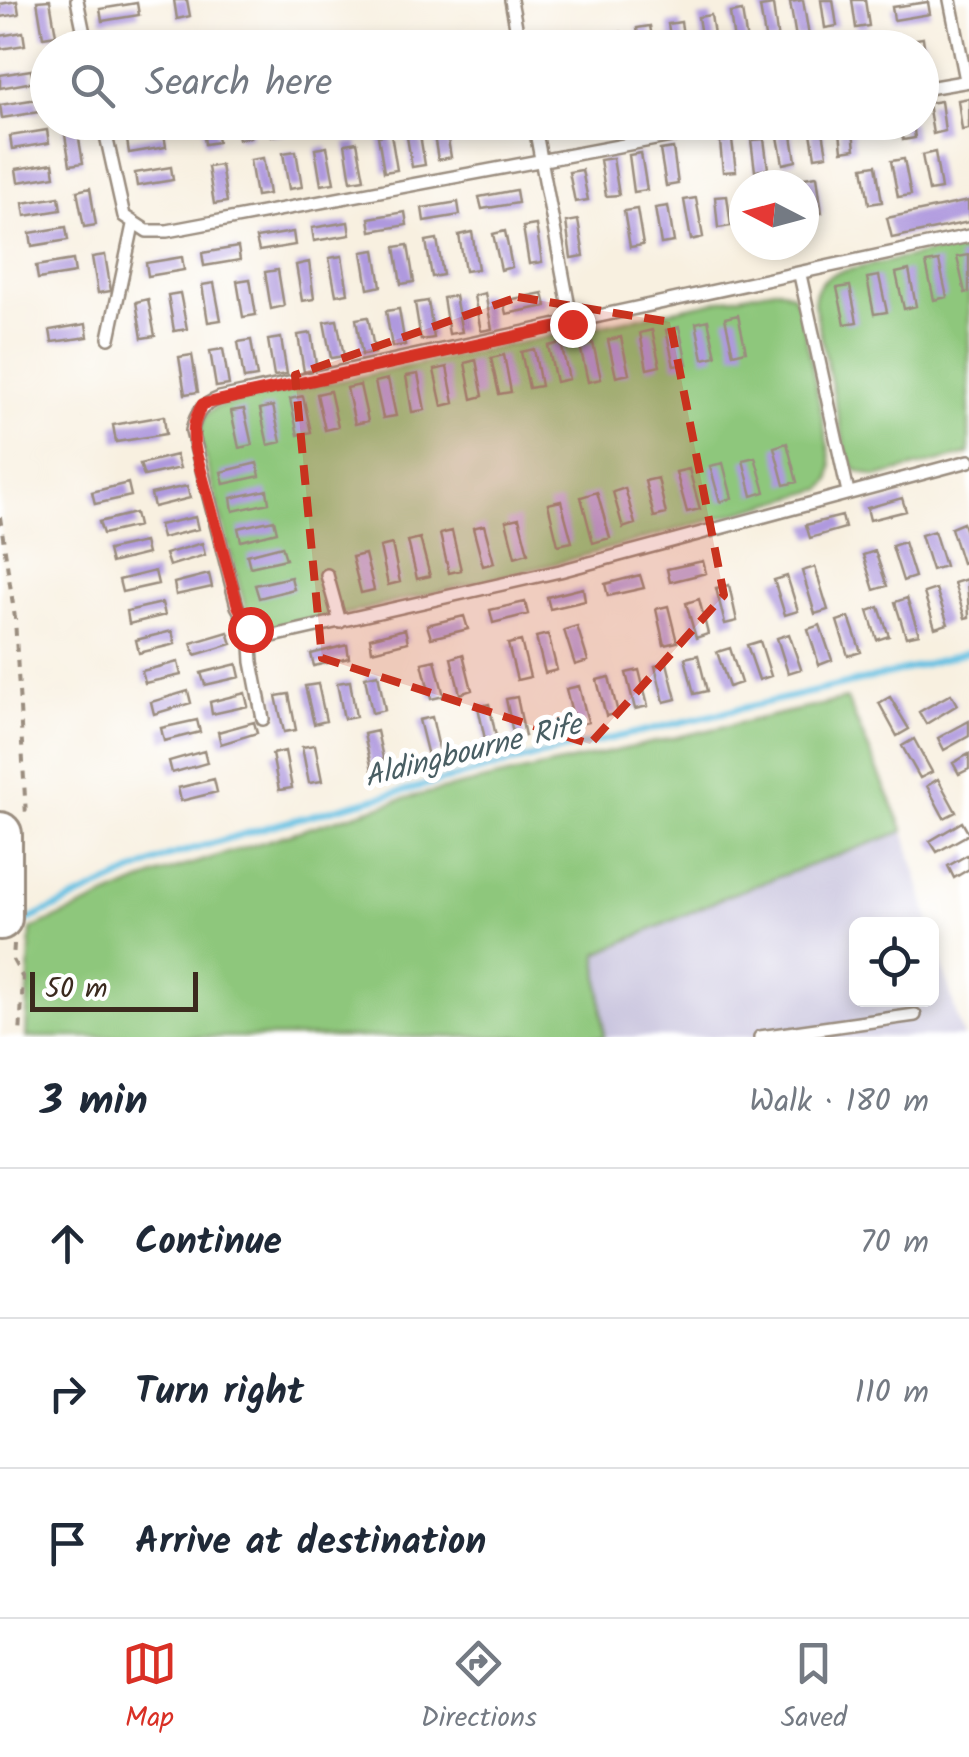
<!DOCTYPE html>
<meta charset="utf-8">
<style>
:root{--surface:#fff;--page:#f2f2f3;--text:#1f2937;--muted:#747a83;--line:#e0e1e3;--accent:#d93025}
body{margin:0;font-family:Kalam,sans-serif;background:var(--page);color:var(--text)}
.controls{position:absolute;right:30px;bottom:30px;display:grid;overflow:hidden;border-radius:15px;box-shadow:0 5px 15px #0003}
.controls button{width:90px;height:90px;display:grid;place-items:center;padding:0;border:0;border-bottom:2px solid var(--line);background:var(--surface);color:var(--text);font:50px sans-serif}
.compass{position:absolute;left:729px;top:170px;width:90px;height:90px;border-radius:50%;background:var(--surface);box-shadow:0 5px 15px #0003;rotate:276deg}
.scale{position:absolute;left:30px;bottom:25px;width:168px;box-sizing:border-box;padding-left:10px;border:5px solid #3b2a1e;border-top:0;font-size:28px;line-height:35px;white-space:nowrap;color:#3b2a1e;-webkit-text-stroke:8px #fff;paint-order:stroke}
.stop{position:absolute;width:30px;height:30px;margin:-22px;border:8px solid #d93025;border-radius:50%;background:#fff}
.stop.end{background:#d93025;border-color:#fff;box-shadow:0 2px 10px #0008}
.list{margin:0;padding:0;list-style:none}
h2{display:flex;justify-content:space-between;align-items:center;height:130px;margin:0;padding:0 40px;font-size:42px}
h2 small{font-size:32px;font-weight:400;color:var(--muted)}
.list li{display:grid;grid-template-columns:65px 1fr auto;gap:30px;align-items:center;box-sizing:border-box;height:150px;padding:0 40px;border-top:2px solid var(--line)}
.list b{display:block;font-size:38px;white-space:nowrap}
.list em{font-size:32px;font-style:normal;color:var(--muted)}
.icon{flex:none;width:55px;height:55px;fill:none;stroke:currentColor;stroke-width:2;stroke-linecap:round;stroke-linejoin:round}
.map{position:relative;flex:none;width:969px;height:1037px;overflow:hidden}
.search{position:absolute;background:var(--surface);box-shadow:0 5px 15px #0003;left:30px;right:30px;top:30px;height:110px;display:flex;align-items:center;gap:25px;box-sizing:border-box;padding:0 35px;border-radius:55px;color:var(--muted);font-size:38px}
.sheet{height:580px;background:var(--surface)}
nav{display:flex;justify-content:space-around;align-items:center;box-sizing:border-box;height:140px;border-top:2px solid var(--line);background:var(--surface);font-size:28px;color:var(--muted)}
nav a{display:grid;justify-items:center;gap:5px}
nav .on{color:var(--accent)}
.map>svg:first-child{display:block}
.industrial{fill:#c5c0db;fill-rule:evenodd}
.green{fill:#8ec77b;stroke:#64784c;stroke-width:2.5}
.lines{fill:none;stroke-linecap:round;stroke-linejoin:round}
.stream{stroke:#64c0e2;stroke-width:6}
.building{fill:#af99de}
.lane-casing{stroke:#9a8d7f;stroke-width:16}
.highway-casing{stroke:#9a8d7f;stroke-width:48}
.path{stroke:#9a8d7f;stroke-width:4;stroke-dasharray:8 8;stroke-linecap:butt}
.lane{stroke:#fff;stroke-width:11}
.highway{stroke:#fff;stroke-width:42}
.route{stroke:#d93025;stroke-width:12}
.marked{fill:#c8321e;fill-opacity:0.2;stroke:#c8321e;stroke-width:8;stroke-dasharray:20 12;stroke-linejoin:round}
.labels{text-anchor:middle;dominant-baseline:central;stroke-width:10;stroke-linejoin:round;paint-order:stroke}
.water-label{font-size:30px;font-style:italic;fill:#495e63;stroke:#fff}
</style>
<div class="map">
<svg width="969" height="1037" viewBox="0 0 969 1037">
<rect width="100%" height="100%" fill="#fff"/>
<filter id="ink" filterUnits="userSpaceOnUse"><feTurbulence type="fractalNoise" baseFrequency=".01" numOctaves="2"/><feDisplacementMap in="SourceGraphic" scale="20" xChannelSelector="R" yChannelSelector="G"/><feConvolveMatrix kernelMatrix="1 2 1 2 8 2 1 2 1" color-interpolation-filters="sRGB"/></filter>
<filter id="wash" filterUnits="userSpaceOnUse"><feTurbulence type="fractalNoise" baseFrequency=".0048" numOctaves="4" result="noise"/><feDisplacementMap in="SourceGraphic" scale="40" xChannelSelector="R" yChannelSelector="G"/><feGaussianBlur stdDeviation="2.25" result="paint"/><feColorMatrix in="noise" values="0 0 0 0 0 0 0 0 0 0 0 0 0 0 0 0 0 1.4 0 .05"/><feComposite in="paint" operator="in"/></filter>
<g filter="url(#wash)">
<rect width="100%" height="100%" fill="#f8f0e0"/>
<path class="industrial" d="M904 831 963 1037H604L596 954 729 895ZM856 924H932V999H856Z"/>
<path class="green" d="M969 244V454L876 477 856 470 847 457 814 303C815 287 823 277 839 272Z
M778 288 792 294 800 308 832 466 830 480 823 489 550 565 279 630C262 628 254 623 245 607L199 436 206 414 216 407Z
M847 699 904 831 729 895 597 954 604 1037H26L31 929 159 874 410 797Z"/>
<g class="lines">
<path class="stream" d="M15 926 166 857 274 825 540 755 894 673 969 652"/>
</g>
<g id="blocks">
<path class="building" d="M50 0 56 35 43 37 37 1Z
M174 0H187L190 16 177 19Z
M803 0 809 36 796 38 790 2Z
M821 0H833L837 26 825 28Z
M852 0H865L869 26 856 28Z
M17 1 19 14 0 17V4Z
M928 2 930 14 894 20 892 7Z
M137 3 139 15 102 21 100 9Z
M773 5 778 41 766 43 760 7Z
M742 11 748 48H735L730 13Z
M711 15 716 48H703L698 17Z
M681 22 685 48H672L668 24Z
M650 26 654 48H640L637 28Z
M23 32 25 45 0 49V36Z
M621 32 623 48H610L608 34Z
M557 33 559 48H546L544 35Z
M589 38 591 48H578L577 40Z
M923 38 928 74 922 75V48H911L910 40Z
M145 39 146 48H104V45Z
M31 70 33 82 0 88V75Z
M969 98V129L962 130 958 100Z
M37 99 39 112 2 118 0 105Z
M941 101 945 131 933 134 928 103Z
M202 122H215L218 142 205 144Z
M236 122H249L251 137 238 139Z
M268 122H281L283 134 271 136Z
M445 122 451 157 438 160 432 123Z
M839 122H852L855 149 842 151Z
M901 122H913L915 138 903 140Z
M822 125 827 155 815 157 810 127Z
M77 127 83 163 70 165 64 129Z
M419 129 425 165 412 167 406 131Z
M791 129 796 161 783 164 777 131Z
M47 130 49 143 12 149 10 136Z
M164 134 166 147 129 153 127 140Z
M391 134 397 170 384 172 378 136Z
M764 139 768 169 755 171 751 140Z
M732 140 736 171 723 172 720 142Z
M357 142 364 179 351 181 345 144Z
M327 147 334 183 321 185 315 149Z
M673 148 678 184 666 186 660 150Z
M296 151 302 187 289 189 283 153Z
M935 152 941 189 929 191 922 155Z
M641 153 647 190 634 192 629 155Z
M263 158 269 194 256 196 250 160Z
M613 158 619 195 606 196 600 160Z
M904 159 911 195 898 197 891 161Z
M53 163 55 176 18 182 16 169Z
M221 165 227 202 214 204 208 167Z
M876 165 882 202 869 204 863 167Z
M171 167 173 180 137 186 135 173Z
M582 170 588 200 575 202 569 172Z
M817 176 822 213 810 215 804 178Z
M90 188 96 225 84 227 77 191Z
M516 190 518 203 482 209 479 197Z
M727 196 731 226 718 228 715 197Z
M59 197 61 210 25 216 23 203Z
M696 198 703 237 691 240 684 200Z
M968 201 969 222 892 238 887 218Z
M458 202 460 215 424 221 422 208Z
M668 206 674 242 661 244 655 208Z
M637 209 643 245 630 247 624 211Z
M405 212 407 225 371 231 369 218Z
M578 220 584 256 571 258 566 222Z
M348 222 350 235 314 241 312 228Z
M536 225 542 262 529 264 523 227Z
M66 227 68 240 32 246 30 233Z
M505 231 512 267 501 270 493 234Z
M293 232 295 245 259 251 256 238Z
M472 232 478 269 465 271 459 235Z
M437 239 443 275 432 277 426 241Z
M408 245 414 282 401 284 395 247Z
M238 247 240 260 204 266 202 253Z
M375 250 381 286 368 289 362 252Z
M105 255 111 291 98 293 92 257Z
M969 255V292L965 293 957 257Z
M342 256 348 293 336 295 329 258Z
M182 257 184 270 148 276 146 263Z
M73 260 75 273 38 279 36 266Z
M939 261 947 297 934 300 926 263Z
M309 262 314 299 302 301 296 265Z
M278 270 284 306 271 309 265 272Z
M909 270 916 306 904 309 896 273Z
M879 276 887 312 874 314 867 278Z
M250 279 256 315 243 317 237 281Z
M214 283 221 320 208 322 202 285Z
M850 286 857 322 845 324 837 288Z
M180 293 187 329 174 331 168 295Z
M485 293 492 329 481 331 474 296Z
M543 293 546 306 506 314 503 301Z
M455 296 462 332 449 334 443 298Z
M148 299 155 336 142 338 136 302Z
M428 301 434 338 421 340 415 303Z
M399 309 405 345 392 347 386 311Z
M738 315 746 351 733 354 725 318Z
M368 317 375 353 362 355 356 319Z
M337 320 344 356 331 358 324 322Z
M708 320 716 356 703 359 696 323Z
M86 324 88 337 52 342 50 330Z
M679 327 687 364 674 366 666 330Z
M652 330 660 366 647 369 640 333Z
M311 333 317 370 304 372 298 335Z
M621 337 629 374 616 377 608 340Z
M281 338 287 374 274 376 268 340Z
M251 340 257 377 244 379 238 342Z
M561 343 569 379 556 382 548 346Z
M593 343 601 379 588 382 580 346Z
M223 349 229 385 216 387 210 351Z
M534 349 541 386 529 388 521 352Z
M192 355 198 392 185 394 179 357Z
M504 355 511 392 499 394 491 358Z
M476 360 483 396 472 399 465 363Z
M447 367 454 403 442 406 434 370Z
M418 374 425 410 412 412 406 376Z
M388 379 396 416 383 418 375 382Z
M360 385 368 421 355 424 347 388Z
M330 391 338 427 325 430 317 394Z
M303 396 311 432 298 435 290 399Z
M273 406 281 442 268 445 260 409Z
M244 409 252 445 239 448 231 411Z
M164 416 166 434 116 442 113 425Z
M787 443 797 482 784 485 774 447Z
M176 455 180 468 144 476 140 464Z
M755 457 765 492 752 496 743 460Z
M257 463 260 476 224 484 221 472Z
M723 463 732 498 720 502 710 466Z
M689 469 700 509 687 512 676 472Z
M658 478 666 514 654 517 645 481Z
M128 483 131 496 95 504 92 492Z
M187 486 190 498 154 507 151 494Z
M625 488 635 524 623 528 613 492Z
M267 490 269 503 233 511 231 498Z
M597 492 610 538 593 543 581 497Z
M902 498 906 511 870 520 867 508Z
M561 501 572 542 558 545 548 504Z
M135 513 138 526 103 534 99 522Z
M842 516 845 528 810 538 806 525Z
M195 517 198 529 162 538 159 525Z
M519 518 528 553 515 557 506 521Z
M274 520 277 532 241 541 238 528Z
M963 523 969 541V561L962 563 951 528Z
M484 525 494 563 483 566 473 528Z
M452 531 461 570 449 573 440 534Z
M934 531 945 566 932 570 921 535Z
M420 538 430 576 417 579 408 541Z
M144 542 147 554 111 563 108 550Z
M904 542 915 577 903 581 892 546Z
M202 543 205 555 169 566 165 554Z
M392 544 400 582 388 585 380 547Z
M282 546 286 559 250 567 247 555Z
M875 551 887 586 874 590 863 555Z
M365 554 374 590 361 593 352 557Z
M703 561 706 573 670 582 667 569Z
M815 567 828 610 815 614 802 571Z
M155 571 158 584 122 592 119 580Z
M209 574 212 587 176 595 174 583Z
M640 575 644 588 608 596 605 584Z
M787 576 798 611 785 615 774 580Z
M291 577 294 589 259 598 255 585Z
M967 579 969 617 965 618 954 583Z
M729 585 737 621 725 624 716 588Z
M583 588 585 601 550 609 547 597Z
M936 589 948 624 935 628 924 593Z
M907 598 919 634 906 637 895 602Z
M699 599 708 634 696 638 686 603Z
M525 602 528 614 493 623 490 610Z
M162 603 165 615 129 624 127 611Z
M668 606 677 642 664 645 656 609Z
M879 607 889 636 877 640 868 611Z
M464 616 468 629 431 638 427 625Z
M849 617 861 652 848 656 837 621Z
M820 625 832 660 819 665 808 629Z
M577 626 588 661 575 665 564 630Z
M405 629 408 642 372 651 370 638Z
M172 631 175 644 139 653 136 640Z
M228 632 232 644 195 655 191 643Z
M548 634 557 670 545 673 536 637Z
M789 634 801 669 788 673 777 638Z
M521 641 530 677 517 680 508 644Z
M760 641 771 676 759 680 747 645Z
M347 645 349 658 314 666 311 654Z
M730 648 741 683 729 687 717 652Z
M463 654 472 690 460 694 451 658Z
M698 655 707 691 694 694 685 658Z
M435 660 444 696 431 699 422 663Z
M178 662 181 675 145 683 142 671Z
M667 663 676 699 664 702 655 666Z
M237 664 240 677 205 685 201 673Z
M639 670 648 706 635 709 626 673Z
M378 674 385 710 372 713 365 677Z
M609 677 618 713 606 716 597 680Z
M350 681 356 717 344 719 337 683Z
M318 684 326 721 314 724 305 686Z
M579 686 588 722 575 725 566 689Z
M188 691 191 703 154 714 151 702Z
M245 693 248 706 212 714 210 702Z
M289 694 296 730 284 732 276 696Z
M951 694 957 705 926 724 919 712Z
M517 697 525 736 514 738 506 699Z
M890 697 909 729 897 736 879 703Z
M489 704 497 741 486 744 478 707Z
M432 717 440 753 428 756 419 720Z
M197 720 200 732 164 741 161 728Z
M969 721V736L944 750 938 738Z
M254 722 257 733 221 744 218 732Z
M377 731 385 767 372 770 364 734Z
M914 739 932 772 920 778 902 746Z
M315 745 322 781 309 783 302 747Z
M204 751 207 763 172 773 169 761Z
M285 751 292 788 279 790 272 754Z
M969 754V769L959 774 953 763Z
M214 779 217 792 181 801 178 788Z
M938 779 956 812 944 818 927 786Z
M962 822 969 834 937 852 930 841Z
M969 854V869L954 878 948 866Z"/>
</g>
</g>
<g filter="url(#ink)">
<use href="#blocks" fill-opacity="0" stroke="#9a8d7f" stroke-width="2.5"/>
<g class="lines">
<defs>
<path id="lane" d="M77 0 87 48
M511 0 520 48
M950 0 966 80
M922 89 969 81
M103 122 124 216 147 231H167L746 122
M534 122 572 323
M969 236 220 398C202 405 196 412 192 431L237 606 250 629 273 636 560 571 969 461
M800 275 848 492
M109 338 133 225
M327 575 340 622
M250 629 252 662 263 719
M760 1037 915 1015"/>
<path id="highway" d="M0 834V918"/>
</defs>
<use href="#lane" class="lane-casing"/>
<use href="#highway" class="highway-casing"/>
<path class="path" d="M0 517 15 618 26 816
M14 944 13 960 23 978 20 1037"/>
<use href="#lane" class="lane"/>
<use href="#highway" class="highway"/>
</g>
</g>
<g class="lines" filter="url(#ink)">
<path class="route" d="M250 629 238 606 196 453C192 433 192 422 203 404L572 324"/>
</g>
<path class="marked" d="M518 297 670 322 724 595 590 744 322 658 295 375Z"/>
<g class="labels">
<g class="water-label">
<text transform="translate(473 752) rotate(-14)">Aldingbourne Rife</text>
</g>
</g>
</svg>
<div class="controls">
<button><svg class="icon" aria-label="locate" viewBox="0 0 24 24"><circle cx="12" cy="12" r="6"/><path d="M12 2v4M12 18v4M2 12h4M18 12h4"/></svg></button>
</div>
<svg class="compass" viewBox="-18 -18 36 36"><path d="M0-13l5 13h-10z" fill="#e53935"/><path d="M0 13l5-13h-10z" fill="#747a83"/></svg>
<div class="scale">50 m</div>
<div class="stop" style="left:250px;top:629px"></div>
<div class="stop end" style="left:572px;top:324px"></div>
<div class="search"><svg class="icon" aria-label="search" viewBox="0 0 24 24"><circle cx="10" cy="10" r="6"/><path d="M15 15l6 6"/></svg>Search here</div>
</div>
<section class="sheet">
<h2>3 min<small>Walk · 180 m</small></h2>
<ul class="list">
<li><svg class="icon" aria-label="ahead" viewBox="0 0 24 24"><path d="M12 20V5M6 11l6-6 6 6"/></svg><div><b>Continue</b></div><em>70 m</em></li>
<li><svg class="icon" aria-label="right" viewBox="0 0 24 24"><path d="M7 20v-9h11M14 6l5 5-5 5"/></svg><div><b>Turn right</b></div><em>110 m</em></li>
<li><svg class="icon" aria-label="arrive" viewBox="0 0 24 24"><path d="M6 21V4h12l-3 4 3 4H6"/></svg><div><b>Arrive at destination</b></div></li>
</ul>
</section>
<nav>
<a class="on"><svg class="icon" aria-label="map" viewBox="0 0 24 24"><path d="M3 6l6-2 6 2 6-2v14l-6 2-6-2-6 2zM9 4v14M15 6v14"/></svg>Map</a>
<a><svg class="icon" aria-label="directions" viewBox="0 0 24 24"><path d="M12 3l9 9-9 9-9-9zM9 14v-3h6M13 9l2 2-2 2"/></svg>Directions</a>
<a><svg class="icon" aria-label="saved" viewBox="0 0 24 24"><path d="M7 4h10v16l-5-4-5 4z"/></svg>Saved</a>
</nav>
